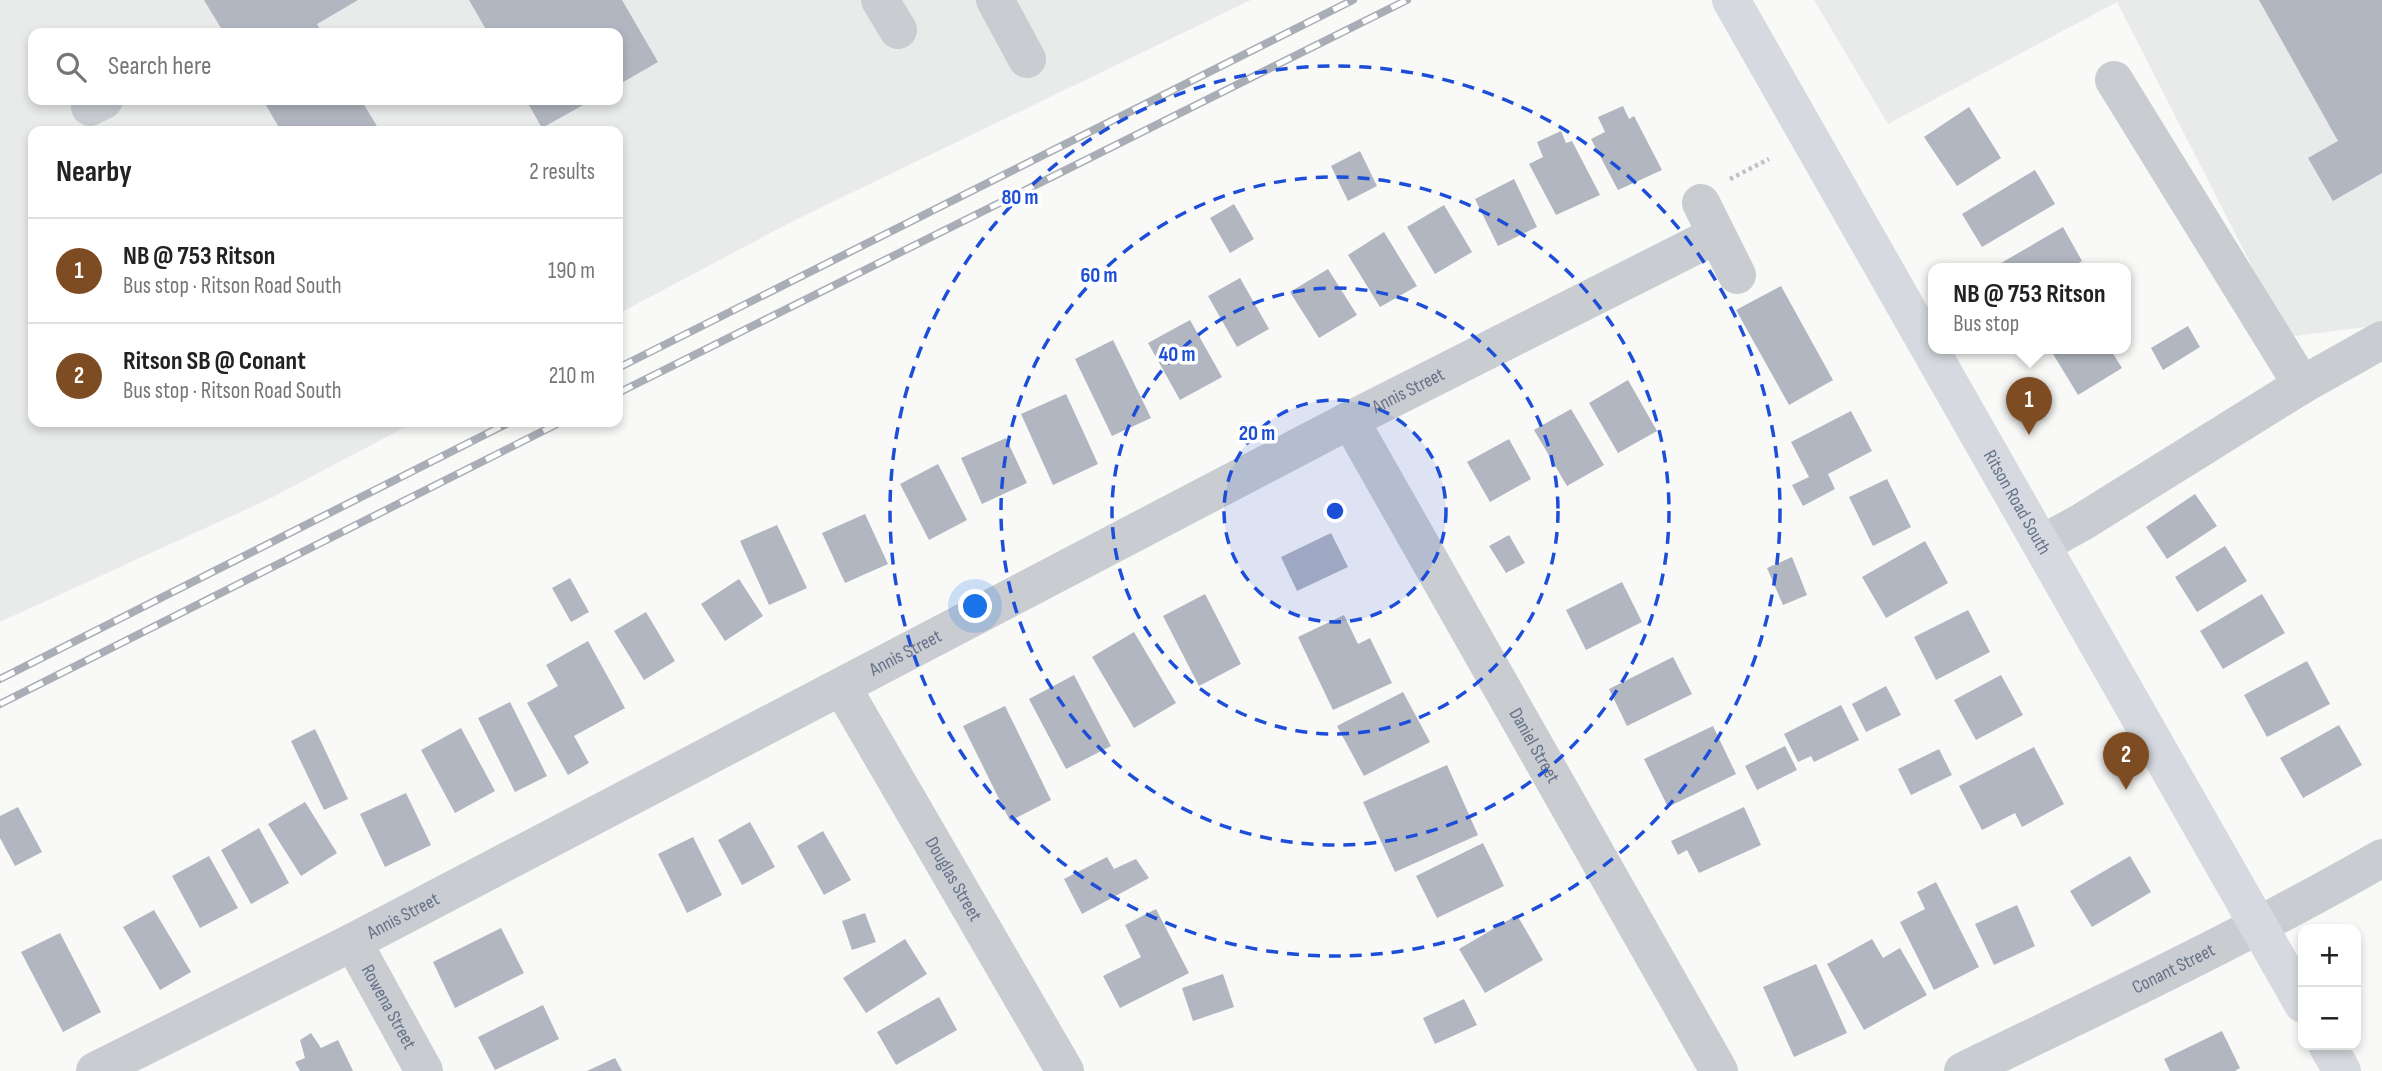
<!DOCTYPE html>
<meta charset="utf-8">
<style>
:root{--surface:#fff;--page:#f2f2f2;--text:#222;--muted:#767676;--line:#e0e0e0;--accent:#7e4c22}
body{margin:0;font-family:"Sofia Sans Condensed",sans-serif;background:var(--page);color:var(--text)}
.controls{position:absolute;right:21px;bottom:21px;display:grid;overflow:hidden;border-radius:14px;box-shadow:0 4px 10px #0003}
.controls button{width:63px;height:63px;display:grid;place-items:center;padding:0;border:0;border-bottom:2px solid var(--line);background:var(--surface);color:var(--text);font:35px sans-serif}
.you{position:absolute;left:976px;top:607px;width:24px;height:24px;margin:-18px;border:5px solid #fff;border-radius:50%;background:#1a73e8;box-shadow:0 0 0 10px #1a73e833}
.badge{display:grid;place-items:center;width:46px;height:46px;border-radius:50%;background:var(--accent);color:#fff;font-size:23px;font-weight:700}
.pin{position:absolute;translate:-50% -58px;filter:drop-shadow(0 2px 4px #0008)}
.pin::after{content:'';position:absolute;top:37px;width:24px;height:21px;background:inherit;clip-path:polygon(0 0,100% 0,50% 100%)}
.popup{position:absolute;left:1928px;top:263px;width:203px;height:91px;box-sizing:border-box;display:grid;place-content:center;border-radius:14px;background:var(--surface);filter:drop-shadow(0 2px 5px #0005);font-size:23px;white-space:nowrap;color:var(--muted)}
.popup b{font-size:26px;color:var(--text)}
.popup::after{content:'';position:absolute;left:50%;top:100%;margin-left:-14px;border:14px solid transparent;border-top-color:var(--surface)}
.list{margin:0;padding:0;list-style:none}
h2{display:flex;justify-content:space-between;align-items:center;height:91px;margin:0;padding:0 28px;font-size:30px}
h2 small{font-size:23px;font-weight:400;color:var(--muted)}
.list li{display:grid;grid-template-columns:46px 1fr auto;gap:21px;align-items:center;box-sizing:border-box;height:105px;padding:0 28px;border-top:2px solid var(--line)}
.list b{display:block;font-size:26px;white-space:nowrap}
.list p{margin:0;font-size:23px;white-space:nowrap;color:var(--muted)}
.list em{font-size:23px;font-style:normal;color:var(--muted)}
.icon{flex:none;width:38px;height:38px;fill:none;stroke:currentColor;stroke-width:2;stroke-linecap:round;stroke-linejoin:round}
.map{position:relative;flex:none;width:2382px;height:1071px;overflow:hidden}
.search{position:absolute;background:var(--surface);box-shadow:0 4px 10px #0003;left:28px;top:28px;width:595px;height:77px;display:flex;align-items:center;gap:18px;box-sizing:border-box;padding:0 24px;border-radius:14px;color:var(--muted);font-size:26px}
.panel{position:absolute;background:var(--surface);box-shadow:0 4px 10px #0003;left:28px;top:126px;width:595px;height:301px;border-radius:14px}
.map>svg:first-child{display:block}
.built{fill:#e9eaea;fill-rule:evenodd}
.building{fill:#b1b6c0}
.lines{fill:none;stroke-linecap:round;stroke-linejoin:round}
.path{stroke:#c0c2c5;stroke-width:4.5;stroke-dasharray:3.5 3.5;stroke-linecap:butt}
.minor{stroke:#c9ccd0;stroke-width:38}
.major{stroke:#d6dae0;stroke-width:38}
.rail-casing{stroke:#a9adb5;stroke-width:8}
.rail{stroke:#fff;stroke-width:5;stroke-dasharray:16;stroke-linecap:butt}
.ring{fill:none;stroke:#1d4ed8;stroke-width:3.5;stroke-dasharray:12 9}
.labels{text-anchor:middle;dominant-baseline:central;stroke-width:7;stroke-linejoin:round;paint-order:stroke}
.street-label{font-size:19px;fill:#66728a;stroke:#fff}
.centre{fill:#1d4ed8;stroke:#fff;stroke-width:3.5}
.ring-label{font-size:21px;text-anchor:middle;font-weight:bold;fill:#1d4ed8;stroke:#fff;stroke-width:7;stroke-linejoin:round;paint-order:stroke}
</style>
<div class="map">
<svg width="2382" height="1071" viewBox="0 0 2382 1071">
<rect width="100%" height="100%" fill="#f9f9f7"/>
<path class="built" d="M0 0H1251L795 220 618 314V131H33V422H415L271 498 0 622ZM33 33H618V100H33Z
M1814 0H2382V325L2288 337 2117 2 1888 124Z"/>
<path class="building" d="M204 0H358L317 24 322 33H224Z
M469 0H622L658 62 618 85V33H488Z
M2259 0H2382V173L2333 201 2308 158 2338 141Z
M263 100H361L380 131H281Z
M526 100H592L542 128Z
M1623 106 1629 119 1634 116 1662 170 1618 190 1591 139 1605 132 1598 117Z
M1969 107 2001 158 1957 186 1924 137Z
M1561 131 1566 143 1572 141 1600 195 1556 215 1529 164 1543 157 1537 142Z
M1360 151 1377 186 1348 201 1331 166Z
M2035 170 2055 204 1982 247 1962 214Z
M1514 179 1537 227 1498 246 1475 199Z
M1234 204 1254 239 1230 253 1210 218Z
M1444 205 1472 252 1435 274 1407 227Z
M2063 227 2082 261 2069 269H1998L1996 266Z
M1384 232 1417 286 1380 307 1348 255Z
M1328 269 1357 315 1319 338 1290 292Z
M1240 278 1269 329 1237 347 1208 296Z
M1781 286 1833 380 1789 405 1736 310Z
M1190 320 1222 377 1180 400 1148 343Z
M2188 326 2200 347 2163 370 2151 348Z
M1113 340 1151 418 1112 436 1075 359Z
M2050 349H2110L2122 368 2078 395Z
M1628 380 1657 431 1618 453 1589 403Z
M1066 394 1098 464 1053 485 1021 414Z
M1571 409 1604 465 1567 486 1534 430Z
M1851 411 1872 451 1828 474 1835 489 1803 506 1792 485 1809 477 1791 442Z
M1006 438 1027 483 982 504 961 458Z
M1509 439 1531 479 1490 502 1467 462Z
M938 464 967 520 929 540 900 484Z
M1887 479 1911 527 1873 546 1849 497Z
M2195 494 2217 526 2167 559 2146 527Z
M865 514 888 564 845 583 822 533Z
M777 525 807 588 769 605 740 541Z
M1331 533 1348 567 1297 591 1281 557Z
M1509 535 1525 563 1506 573 1489 546Z
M1925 541 1948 583 1886 618 1862 577Z
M2225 546 2247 581 2197 612 2175 577Z
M1792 557 1807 595 1783 605 1767 568Z
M570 578 589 612 571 622 552 588Z
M739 579 763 616 725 641 701 604Z
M1622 582 1642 622 1586 650 1566 610Z
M1205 594 1241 664 1199 686 1163 616Z
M2262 594 2285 633 2223 669 2200 631Z
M1968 610 1990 652 1936 680 1914 637Z
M646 612 675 661 644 680 614 631Z
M1344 615 1358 644 1370 638 1392 683 1333 710 1298 637Z
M1134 632 1176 703 1134 728 1092 657Z
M588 641 625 708 574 736 589 763 568 775 527 703 558 686 546 665Z
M1673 657 1692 694 1627 726 1609 689Z
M2307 661 2330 704 2267 737 2244 695Z
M1074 675 1111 746 1066 769 1029 699Z
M2001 675 2023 715 1976 740 1954 700Z
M1886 686 1901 715 1866 732 1852 704Z
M1403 692 1430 742 1364 776 1337 726Z
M510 702 547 776 515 792 478 718Z
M1841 705 1859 740 1814 762 1811 756 1798 762 1784 734Z
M1005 706 1051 800 1010 821 963 726Z
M2339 725 2362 765 2303 798 2280 758Z
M1713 726 1736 774 1668 807 1644 759Z
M461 728 495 791 455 813 421 750Z
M315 729 348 799 324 810 291 741Z
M1785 746 1797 770 1757 790 1745 766Z
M2034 747 2064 804 2022 827 2015 813 1982 830 1959 786Z
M1939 749 1952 775 1911 795 1898 769Z
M1447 765 1478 835 1395 872 1363 802Z
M406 793 431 845 385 867 360 814Z
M305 802 337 853 301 876 268 824Z
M18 807 42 852 15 866 0 838V816Z
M1744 807 1761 845 1699 873 1687 850 1678 855 1671 841Z
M750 822 775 867 742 885 718 840Z
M259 828 289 883 251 904 221 850Z
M823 831 851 880 824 895 797 846Z
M693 837 722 895 687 913 658 854Z
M1483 843 1504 886 1437 918 1416 876Z
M209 856 238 908 200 928 172 876Z
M2130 856 2151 892 2092 927 2070 891Z
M1107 857 1114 869 1136 859 1149 878 1082 914 1064 879Z
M1936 882 1979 967 1934 990 1900 922 1925 909 1917 892Z
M2017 905 2035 946 1994 965 1975 924Z
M1156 909 1189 973 1120 1008 1103 976 1141 957 1125 925Z
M154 910 191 972 160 990 123 927Z
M865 913 876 942 852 950 842 921Z
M1517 915 1543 960 1485 993 1459 949Z
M501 928 524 973 455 1008 433 962Z
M60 933 101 1012 63 1032 21 952Z
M905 939 927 974 866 1013 843 978Z
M1872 939 1883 958 1900 948 1927 995 1864 1030 1827 964Z
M1816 964 1847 1033 1794 1057 1763 987Z
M1223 974 1234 1007 1193 1021 1182 988Z
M939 997 957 1030 896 1065 877 1032Z
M1464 999 1477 1025 1435 1044 1423 1018Z
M543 1005 559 1039 495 1070 478 1037Z
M2222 1031 2240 1068 2235 1071H2170L2164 1059Z
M311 1033 321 1048 338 1040 353 1071H300L295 1062 305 1058 300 1040Z
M615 1058 622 1071H587Z"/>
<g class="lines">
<path class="path" d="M1730 179 1769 159"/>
<g class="minor">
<path d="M880 0 898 30"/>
<path d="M995 0 1027 59"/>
<path d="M2114 80 2302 385"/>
<path d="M90 107 104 100"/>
<path d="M1701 203 1737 275"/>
<path id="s1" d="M1350 420 1719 1071"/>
<path d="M2042 544 2082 522 2302 385 2382 340"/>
<path id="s2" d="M842 687 1065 1071"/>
<path id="s3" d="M353 942 424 1071"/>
<path id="s4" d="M95 1071 353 942 1350 420 1716 235"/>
<path id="s5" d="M1963 1071C2104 1003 2246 936 2382 858"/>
</g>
<g class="major">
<path id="s6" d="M1731 0 2303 1004"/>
<path d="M2327 1045 2342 1071"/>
</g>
<defs>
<path id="rail" d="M618 368 1353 0
M618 393 1407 0
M0 679 510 422
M0 704 561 422"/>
</defs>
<use href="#rail" class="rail-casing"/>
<use href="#rail" class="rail"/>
</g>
<circle cx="1335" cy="511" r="111" fill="#1d4ed8" fill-opacity=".12"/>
<g class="ring">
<circle cx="1335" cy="511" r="111"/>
<circle cx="1335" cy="511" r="223"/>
<circle cx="1335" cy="511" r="334"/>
<circle cx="1335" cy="511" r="445"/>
</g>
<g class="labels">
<g class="street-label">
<text stroke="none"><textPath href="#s4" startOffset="1479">Annis Street</textPath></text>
<text stroke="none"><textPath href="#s6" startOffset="578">Ritson Road South</textPath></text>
<text stroke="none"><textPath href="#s4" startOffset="912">Annis Street</textPath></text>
<text stroke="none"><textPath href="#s1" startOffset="374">Daniel Street</textPath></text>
<text stroke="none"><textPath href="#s2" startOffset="222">Douglas Street</textPath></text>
<text stroke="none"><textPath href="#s4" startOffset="345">Annis Street</textPath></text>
<text stroke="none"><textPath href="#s5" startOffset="234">Conant Street</textPath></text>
<text stroke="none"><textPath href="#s3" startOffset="74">Rowena Street</textPath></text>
</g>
</g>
<circle cx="1335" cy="511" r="10" class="centre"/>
<g class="ring-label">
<text x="1020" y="204">80 m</text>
<text x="1099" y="282">60 m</text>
<text x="1177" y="361">40 m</text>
<text x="1257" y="440">20 m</text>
</g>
</svg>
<div class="controls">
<button>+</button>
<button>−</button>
</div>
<div class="you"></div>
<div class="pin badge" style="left:2029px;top:435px">1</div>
<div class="popup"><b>NB @ 753 Ritson</b>Bus stop</div>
<div class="pin badge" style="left:2126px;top:790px">2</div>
<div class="search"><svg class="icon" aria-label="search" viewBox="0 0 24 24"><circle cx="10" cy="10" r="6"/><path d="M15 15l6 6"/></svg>Search here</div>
<section class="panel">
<h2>Nearby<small>2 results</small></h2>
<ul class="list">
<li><span class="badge">1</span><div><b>NB @ 753 Ritson</b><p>Bus stop · Ritson Road South</p></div><em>190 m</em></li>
<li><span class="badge">2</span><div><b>Ritson SB @ Conant</b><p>Bus stop · Ritson Road South</p></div><em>210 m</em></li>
</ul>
</section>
</div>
